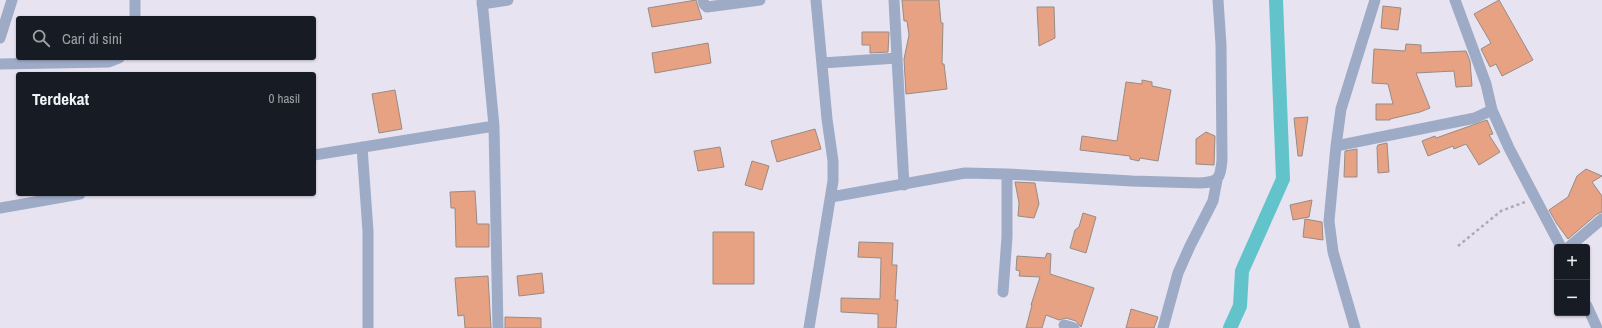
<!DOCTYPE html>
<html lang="id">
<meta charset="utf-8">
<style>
:root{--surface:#171b24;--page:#242831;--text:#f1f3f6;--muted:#9ea1a6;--line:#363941}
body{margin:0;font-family:"Archivo Narrow",sans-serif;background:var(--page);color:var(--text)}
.controls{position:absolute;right:12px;bottom:12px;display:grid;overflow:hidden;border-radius:4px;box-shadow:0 1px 3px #0004}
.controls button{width:36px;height:36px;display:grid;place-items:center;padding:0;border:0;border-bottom:1px solid var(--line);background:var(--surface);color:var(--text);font:20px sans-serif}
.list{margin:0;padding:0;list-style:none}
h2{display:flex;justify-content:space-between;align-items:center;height:52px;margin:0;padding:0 16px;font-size:17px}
h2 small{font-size:13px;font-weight:400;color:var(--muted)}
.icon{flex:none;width:22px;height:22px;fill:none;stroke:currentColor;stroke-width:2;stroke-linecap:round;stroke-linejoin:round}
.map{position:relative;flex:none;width:1602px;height:328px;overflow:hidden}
.search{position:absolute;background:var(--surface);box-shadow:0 1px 3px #0004;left:16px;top:16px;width:300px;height:44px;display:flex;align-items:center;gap:10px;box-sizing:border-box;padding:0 14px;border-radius:4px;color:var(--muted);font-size:15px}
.panel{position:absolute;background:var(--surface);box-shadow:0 1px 3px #0004;left:16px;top:72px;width:300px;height:124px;border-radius:4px}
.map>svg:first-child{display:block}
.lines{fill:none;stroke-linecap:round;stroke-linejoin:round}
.canal{stroke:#62c4ca;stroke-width:14}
.building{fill:#e6a282;stroke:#998b84}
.path{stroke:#adaab5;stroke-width:2.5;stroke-dasharray:3 3;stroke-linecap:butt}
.minor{stroke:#9eabc6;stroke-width:11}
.tertiary{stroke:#9eabc6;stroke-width:11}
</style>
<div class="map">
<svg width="1602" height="328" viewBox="0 0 1602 328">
<rect width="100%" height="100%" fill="#e7e3f1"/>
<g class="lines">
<path class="canal" d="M1230 328 1240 306 1242 271 1283 179 1276 0"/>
</g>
<path class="building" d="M696 0 702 19 652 27 648 8Z
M902 0H939L941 23H943L942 64H944L947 89 906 94 904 59 909 35 907 21H904Z
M1499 0 1533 60 1502 76 1496 64 1490 67 1481 49 1491 43 1474 14Z
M1383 6 1401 8 1398 30 1381 28Z
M1037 7H1054L1055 38 1039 46Z
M862 32H889L888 52 870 53V45H862Z
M708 43 711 63 655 73 652 53Z
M1406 44 1421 45V53L1466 51 1470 61 1472 86 1456 87 1454 71 1416 73 1430 108 1420 112 1390 119V120H1376V104H1393L1388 84 1372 83 1374 49 1405 51Z
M1142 80 1152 82V86L1171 90 1158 161 1140 158 1139 161 1130 159V156L1080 150 1082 136 1117 141 1126 82 1142 84Z
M395 90 402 129 379 133 372 94Z
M1308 117 1302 156H1298L1294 118Z
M1487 120 1493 134 1489 135 1500 152 1479 165 1466 144 1454 149 1453 146 1428 156 1422 141 1435 136 1436 138Z
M815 129 821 149 777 162 771 141Z
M1206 132 1215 136 1214 165 1196 164V139Z
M1387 143 1389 172 1378 173 1377 147 1378 145Z
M720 147 724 167 698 171 694 151Z
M1357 149V177H1344L1345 151Z
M752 161 769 166 762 190 745 185Z
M1586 169 1602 176 1592 182 1602 196V212L1597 214 1568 239 1557 224 1549 210 1568 197 1577 176Z
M1015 182 1035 183 1039 204 1034 218 1018 216 1019 203Z
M475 191 477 224H489V247H456L455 208H451L450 192Z
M1312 200 1309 217 1293 220 1290 205Z
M1083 213 1096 217 1086 253 1070 248 1075 230 1079 227Z
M1305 219 1322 222 1323 240 1303 237Z
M713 232H754V284H713Z
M859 242 893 243 892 265H897L895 300H898L896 328H878V314L841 312V298L880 299 881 258 858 257Z
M1047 253 1051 254 1050 274 1094 288 1081 327 1076 321 1066 318 1059 320 1046 315 1042 328H1026L1032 305H1031L1040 277 1019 276 1020 271 1016 270 1017 256 1045 258Z
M542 273 544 293 519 296 517 276Z
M488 276 491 328H465L464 315 458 316 455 278Z
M1131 309 1158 317 1154 328H1126Z
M505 317 541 318V328H505Z"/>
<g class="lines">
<path class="path" d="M1458 246 1501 211 1525 202"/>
<path class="minor" d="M482 0 494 126 498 328
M703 0 704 4 707 7 760 0
M1455 0 1486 84 1492 110 1509 148 1561 247
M482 4 508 0
M135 18V0
M897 58 904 185
M822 63 897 58 894 0
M0 64 109 62 119 58
M1336 146 1475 118 1492 110
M362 147 368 231V328
M314 155 494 126
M831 197 965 173 1007 174 1132 181 1200 183C1219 182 1220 179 1222 160L1221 45 1218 0
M0 208 80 194
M1569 247 1602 219
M1003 292 1007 237V174
M1587 306 1597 328
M1064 325 1074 328
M809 328 833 181V161L827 119 816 0
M1163 328 1178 273 1190 246 1213 201 1217 180
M1355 328 1333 252 1329 221 1336 146 1341 109 1375 0"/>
<path class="tertiary" d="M0 38 12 0"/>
</g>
</svg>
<div class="controls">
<button>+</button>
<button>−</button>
</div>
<div class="search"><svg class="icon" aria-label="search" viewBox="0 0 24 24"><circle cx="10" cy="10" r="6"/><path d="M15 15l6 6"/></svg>Cari di sini</div>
<section class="panel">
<h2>Terdekat<small>0 hasil</small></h2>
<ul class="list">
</ul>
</section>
</div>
